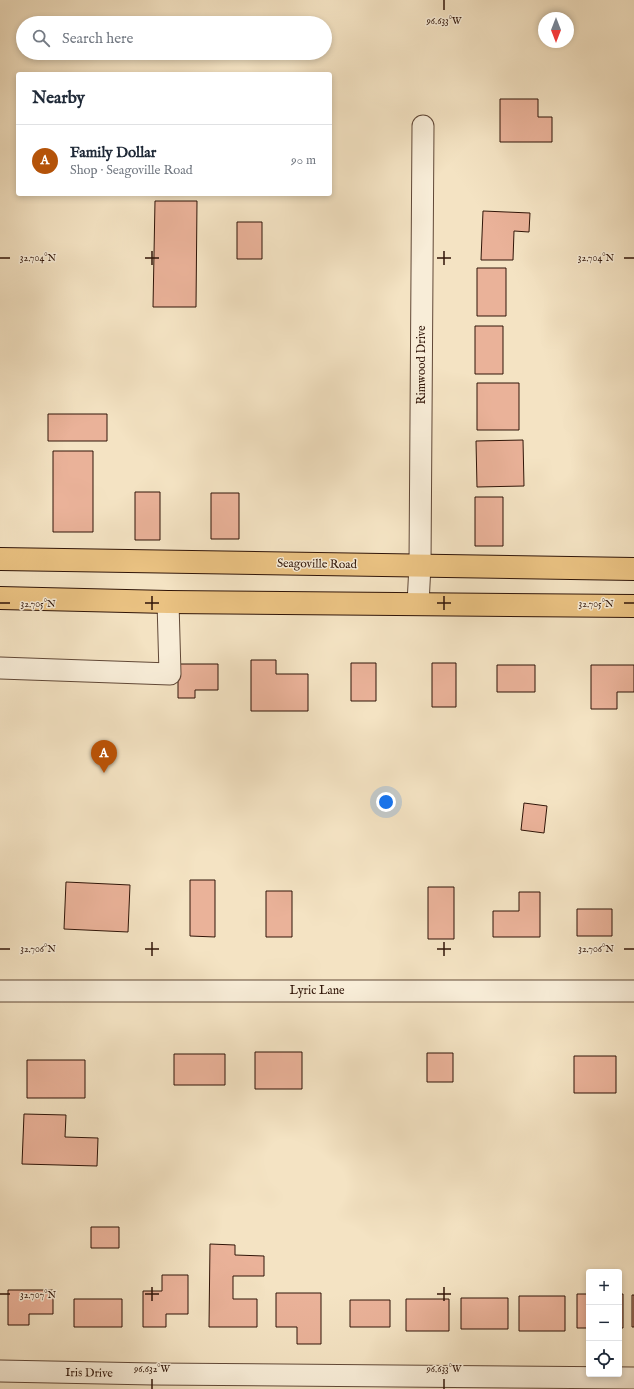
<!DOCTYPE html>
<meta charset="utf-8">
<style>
:root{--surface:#fff;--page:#f2f2f3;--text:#1f2937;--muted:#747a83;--line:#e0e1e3;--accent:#b45309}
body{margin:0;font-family:"IM FELL English",serif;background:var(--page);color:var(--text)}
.controls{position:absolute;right:12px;bottom:12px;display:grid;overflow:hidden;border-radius:4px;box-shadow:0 2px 6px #0003}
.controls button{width:36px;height:36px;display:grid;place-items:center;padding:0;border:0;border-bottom:1px solid var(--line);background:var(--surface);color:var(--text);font:20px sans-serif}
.compass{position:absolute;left:538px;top:12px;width:36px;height:36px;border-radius:50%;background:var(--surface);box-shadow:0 2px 6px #0003;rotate:180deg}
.you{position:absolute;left:386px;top:802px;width:14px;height:14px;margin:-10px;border:3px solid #fff;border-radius:50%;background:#1a73e8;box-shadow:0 0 0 6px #1a73e833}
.badge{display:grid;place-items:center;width:26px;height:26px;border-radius:50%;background:var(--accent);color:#fff;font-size:13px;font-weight:700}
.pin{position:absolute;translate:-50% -33px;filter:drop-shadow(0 1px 2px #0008)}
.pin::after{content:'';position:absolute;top:21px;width:14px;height:12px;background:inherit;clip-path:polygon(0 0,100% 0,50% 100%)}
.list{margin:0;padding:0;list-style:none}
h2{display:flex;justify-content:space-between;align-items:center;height:52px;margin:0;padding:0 16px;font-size:17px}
h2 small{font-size:13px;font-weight:400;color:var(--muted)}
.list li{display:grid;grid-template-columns:26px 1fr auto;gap:12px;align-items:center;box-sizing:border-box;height:72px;padding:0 16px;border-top:1px solid var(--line)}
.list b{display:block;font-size:15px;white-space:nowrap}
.list p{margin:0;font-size:13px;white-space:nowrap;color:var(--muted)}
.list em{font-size:13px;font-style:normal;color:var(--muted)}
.icon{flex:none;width:22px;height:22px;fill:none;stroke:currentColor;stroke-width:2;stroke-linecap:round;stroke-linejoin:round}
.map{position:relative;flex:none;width:634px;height:1389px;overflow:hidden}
.search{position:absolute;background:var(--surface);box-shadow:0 2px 6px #0003;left:16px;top:16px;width:316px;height:44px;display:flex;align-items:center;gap:10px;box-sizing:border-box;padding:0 14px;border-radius:22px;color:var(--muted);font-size:15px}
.panel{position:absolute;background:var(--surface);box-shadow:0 2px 6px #0003;left:16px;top:72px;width:316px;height:124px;border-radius:4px}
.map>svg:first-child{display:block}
.building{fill:#eab299;stroke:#301508}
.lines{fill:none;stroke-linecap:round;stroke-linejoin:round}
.minor-casing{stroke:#614837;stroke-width:23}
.major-casing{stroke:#301508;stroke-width:24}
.minor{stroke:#f8edd8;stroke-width:21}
.major{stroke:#eac282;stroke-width:22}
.ticks{fill:none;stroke:#301508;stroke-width:1.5}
.labels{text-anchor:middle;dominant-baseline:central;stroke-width:3;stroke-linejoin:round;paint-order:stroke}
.street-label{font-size:12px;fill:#301508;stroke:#f8edd8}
.ticks-label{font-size:10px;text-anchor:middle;fill:#301508;stroke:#f8edd8;stroke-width:3;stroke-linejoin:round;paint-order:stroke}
</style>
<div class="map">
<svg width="634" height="1389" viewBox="0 0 634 1389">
<rect width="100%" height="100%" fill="#f4e3c3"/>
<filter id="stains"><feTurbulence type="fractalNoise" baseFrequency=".005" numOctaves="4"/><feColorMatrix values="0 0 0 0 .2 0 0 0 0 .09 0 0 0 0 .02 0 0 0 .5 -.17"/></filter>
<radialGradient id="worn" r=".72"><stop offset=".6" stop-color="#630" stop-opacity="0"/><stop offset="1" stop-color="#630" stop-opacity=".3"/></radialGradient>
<path class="building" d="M500 99H538V117H552V142H500Z
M155 201H197L196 307H153Z
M483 211 530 213 529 232 514 231 513 260H481Z
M237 222H262V259H237Z
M477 268H506V316H477Z
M475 326H503V374H475Z
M477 383H519V430H477Z
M48 414H107V441H48Z
M523 440 524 486 477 487 476 441Z
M53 451H93V532H53Z
M135 492H160V540H135Z
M211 493H239V539H211Z
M475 497H503V546H475Z
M251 660H276V674H308V711H251Z
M351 663H376V701H351Z
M432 663H456V707H432Z
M178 664H218V690H195V698H178Z
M497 665H535V692H497Z
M591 665H634V692H617V709H591Z
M524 803 547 806 544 833 521 830Z
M190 880H215V937L190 936Z
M66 882 130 885 128 932 64 929Z
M428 887H454V939H428Z
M266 891H292V937H266Z
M519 892H540V937H493V911H519Z
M577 909H612V936H577Z
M255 1052H302V1089H255Z
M427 1053H453V1082H427Z
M174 1054H225V1085H174Z
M574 1056H616V1093H574Z
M27 1060H85V1098H27Z
M24 1114 66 1115 65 1137 98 1138 97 1166 22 1164Z
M91 1227H119V1248H91Z
M210 1244 235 1245V1255L264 1256V1276H233V1299H257V1327H209Z
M162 1275H188V1314H166V1327H143V1291H162Z
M8 1290H53V1314H29V1325H8Z
M276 1293H321V1344H297V1327H276Z
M577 1294H589V1328H577Z
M619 1294H623V1328H619Z
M632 1295H634V1327H632Z
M519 1296H565V1331H519Z
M461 1298H508V1329H461Z
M74 1299H122V1327H74Z
M406 1299H449V1331H406Z
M350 1300H390V1327H350Z"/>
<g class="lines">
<defs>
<path id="minor" d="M418 604 420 565 423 126
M0 668 170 674 168 602
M0 991H634
M0 1371 153 1374 634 1378"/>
<path id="major" d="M0 559 634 569
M0 598 168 602 634 606"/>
</defs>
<use href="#minor" class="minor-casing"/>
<use href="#major" class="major-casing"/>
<use href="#minor" class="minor"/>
<use href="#major" class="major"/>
</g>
<path class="ticks" d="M444 0V10M152 251V265M444 251V265M0 258H10M145 258H159M437 258H451M624 258H634M152 596V610M444 596V610M0 603H10M145 603H159M437 603H451M624 603H634M152 942V956M444 942V956M0 949H10M145 949H159M437 949H451M624 949H634M152 1287V1301M444 1287V1301M0 1294H10M145 1294H159M437 1294H451M152 1379V1389M444 1379V1389"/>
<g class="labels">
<g class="street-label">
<text transform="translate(421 365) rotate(-90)">Rimwood Drive</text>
<text transform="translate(317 564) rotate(1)">Seagoville Road</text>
<text x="317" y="990">Lyric Lane</text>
<text transform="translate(89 1373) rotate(1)">Iris Drive</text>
</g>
</g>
<g class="ticks-label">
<text x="444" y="24">96.633°W</text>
<text x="596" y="261">32.704°N</text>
<text x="38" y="261">32.704°N</text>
<text x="38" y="607">32.705°N</text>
<text x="596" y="607">32.705°N</text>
<text x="38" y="952">32.706°N</text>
<text x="596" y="952">32.706°N</text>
<text x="38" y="1298">32.707°N</text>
<text x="152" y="1372">96.632°W</text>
<text x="444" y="1372">96.633°W</text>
</g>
<rect width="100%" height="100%" filter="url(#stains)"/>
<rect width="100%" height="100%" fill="url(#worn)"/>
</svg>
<div class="controls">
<button>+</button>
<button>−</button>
<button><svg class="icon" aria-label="locate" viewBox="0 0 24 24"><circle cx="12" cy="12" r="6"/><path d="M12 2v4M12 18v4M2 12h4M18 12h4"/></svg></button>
</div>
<svg class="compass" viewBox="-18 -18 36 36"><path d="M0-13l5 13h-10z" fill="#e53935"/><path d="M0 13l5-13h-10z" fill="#747a83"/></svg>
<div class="you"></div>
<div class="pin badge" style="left:104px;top:773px">A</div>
<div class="search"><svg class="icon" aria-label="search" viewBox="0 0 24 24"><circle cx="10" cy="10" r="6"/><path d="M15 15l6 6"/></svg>Search here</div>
<section class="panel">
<h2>Nearby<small></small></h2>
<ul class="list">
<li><span class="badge">A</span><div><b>Family Dollar</b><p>Shop · Seagoville Road</p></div><em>90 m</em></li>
</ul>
</section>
</div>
